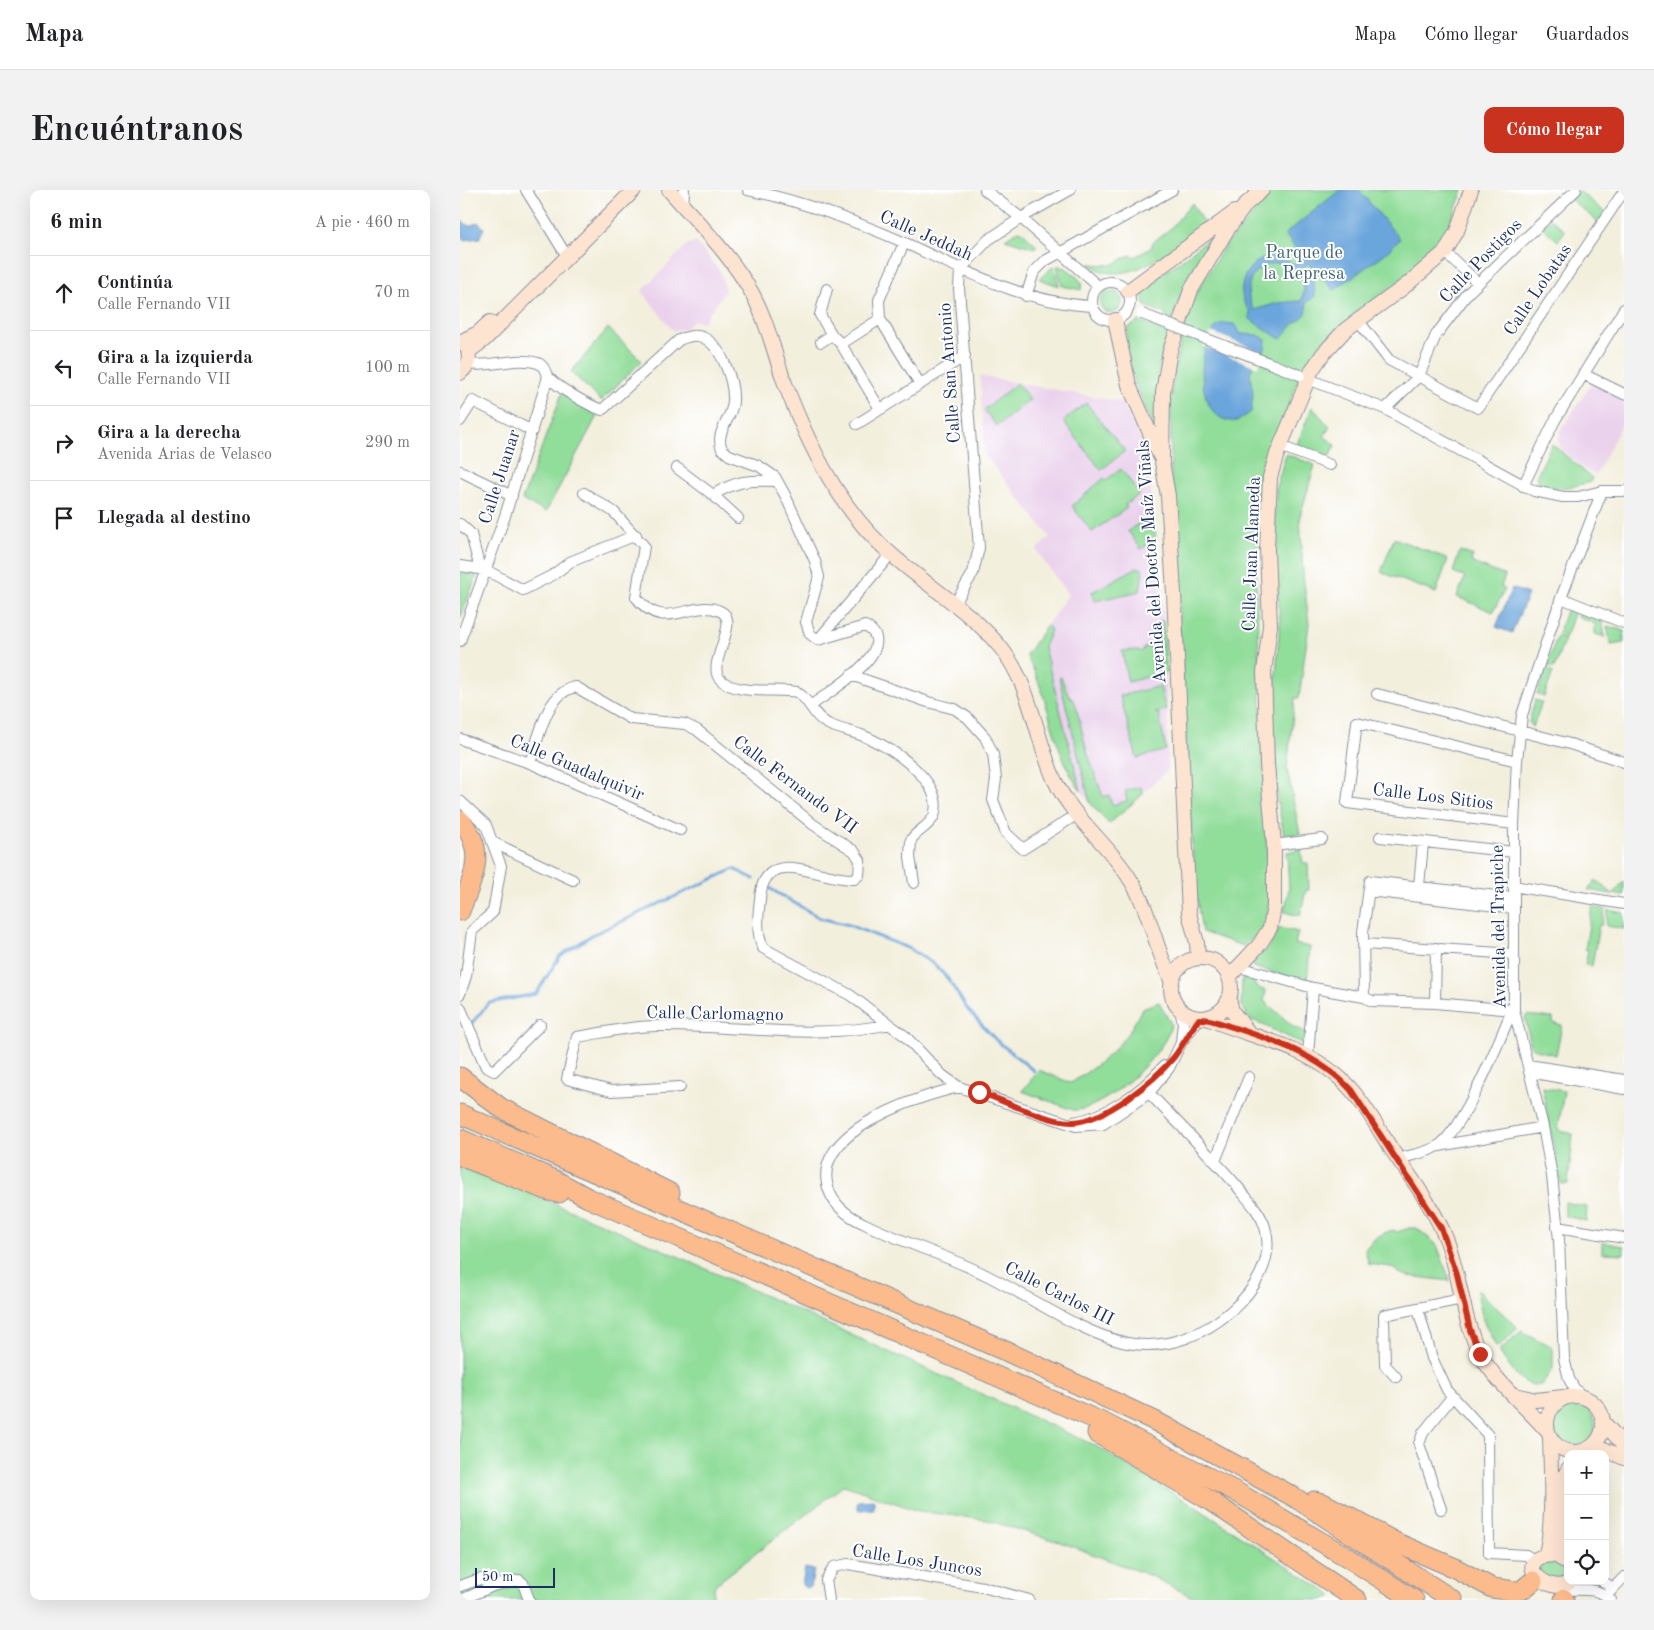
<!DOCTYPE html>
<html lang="es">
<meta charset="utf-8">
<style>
:root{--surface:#fff;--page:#f2f2f2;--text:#202124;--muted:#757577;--line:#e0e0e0;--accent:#c8321e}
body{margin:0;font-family:"Old Standard TT",serif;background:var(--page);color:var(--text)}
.controls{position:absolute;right:15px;bottom:15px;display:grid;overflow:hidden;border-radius:10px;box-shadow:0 5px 20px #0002}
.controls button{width:45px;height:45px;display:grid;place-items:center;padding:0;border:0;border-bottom:1px solid var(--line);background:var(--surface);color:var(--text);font:25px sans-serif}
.scale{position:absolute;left:15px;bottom:12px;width:80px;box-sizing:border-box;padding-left:5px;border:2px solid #1b2f5e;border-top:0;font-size:14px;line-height:18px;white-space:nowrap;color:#1b2f5e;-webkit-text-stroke:4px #fff;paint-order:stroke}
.stop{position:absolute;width:15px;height:15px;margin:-11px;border:4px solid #c8321e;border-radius:50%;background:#fff}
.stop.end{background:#c8321e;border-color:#fff;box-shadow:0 1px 5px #0008}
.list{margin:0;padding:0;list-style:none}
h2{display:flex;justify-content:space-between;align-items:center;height:65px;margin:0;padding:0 20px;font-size:21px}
h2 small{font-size:16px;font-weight:400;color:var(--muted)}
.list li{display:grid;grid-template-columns:32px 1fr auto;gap:15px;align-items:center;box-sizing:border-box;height:75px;padding:0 20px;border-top:1px solid var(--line)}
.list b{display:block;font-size:19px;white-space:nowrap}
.list p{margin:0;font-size:16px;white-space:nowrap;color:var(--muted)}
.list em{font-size:16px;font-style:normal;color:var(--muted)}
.icon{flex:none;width:28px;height:28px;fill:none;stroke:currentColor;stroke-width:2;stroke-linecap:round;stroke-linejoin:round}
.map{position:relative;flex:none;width:1164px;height:1410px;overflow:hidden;border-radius:10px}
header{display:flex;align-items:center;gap:30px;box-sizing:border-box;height:70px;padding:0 25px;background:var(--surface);border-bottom:1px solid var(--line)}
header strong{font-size:24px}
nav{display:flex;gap:28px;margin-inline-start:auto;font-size:18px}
.intro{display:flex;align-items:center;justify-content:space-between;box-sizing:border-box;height:120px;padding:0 30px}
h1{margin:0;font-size:35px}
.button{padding:12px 22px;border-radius:10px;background:var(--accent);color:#fff;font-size:18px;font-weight:700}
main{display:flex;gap:30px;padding:0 30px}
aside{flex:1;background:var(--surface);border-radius:10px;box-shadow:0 5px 20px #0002}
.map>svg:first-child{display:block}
.built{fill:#ead1ec}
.green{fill:#91dd9a;stroke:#56867c}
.water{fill:#6ba5db;stroke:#436a9c;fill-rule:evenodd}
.pier{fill:#f3efdd}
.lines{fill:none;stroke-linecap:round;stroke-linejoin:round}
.stream{stroke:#6ba5db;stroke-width:3}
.street-casing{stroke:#878f9e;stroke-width:12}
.secondary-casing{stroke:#878f9e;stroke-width:16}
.highway-casing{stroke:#878f9e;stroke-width:21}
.street{stroke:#fff;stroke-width:10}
.secondary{stroke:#fde4d1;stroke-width:14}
.highway{stroke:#fbbb8c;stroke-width:19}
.street-bridge-casing{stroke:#878f9e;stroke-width:12;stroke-linecap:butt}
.street-bridge{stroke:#fff;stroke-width:10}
.route{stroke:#c8321e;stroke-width:6}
.labels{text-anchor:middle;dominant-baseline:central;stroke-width:4;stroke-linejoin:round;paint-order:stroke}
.street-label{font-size:18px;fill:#1b2f5e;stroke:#fff}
.park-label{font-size:18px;fill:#3e6370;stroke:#fff}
</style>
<header>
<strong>Mapa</strong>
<nav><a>Mapa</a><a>Cómo llegar</a><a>Guardados</a></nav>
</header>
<div class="intro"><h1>Encuéntranos</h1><a class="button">Cómo llegar</a></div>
<main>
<aside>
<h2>6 min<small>A pie · 460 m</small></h2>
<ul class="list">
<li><svg class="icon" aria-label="ahead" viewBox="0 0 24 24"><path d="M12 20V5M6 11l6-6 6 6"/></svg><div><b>Continúa</b><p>Calle Fernando VII</p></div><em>70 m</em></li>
<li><svg class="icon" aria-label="left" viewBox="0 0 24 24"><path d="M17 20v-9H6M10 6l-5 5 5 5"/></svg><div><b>Gira a la izquierda</b><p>Calle Fernando VII</p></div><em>100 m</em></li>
<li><svg class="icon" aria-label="right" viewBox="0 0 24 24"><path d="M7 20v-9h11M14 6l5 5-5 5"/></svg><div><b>Gira a la derecha</b><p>Avenida Arias de Velasco</p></div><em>290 m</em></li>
<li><svg class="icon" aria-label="arrive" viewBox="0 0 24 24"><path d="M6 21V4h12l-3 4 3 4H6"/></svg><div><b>Llegada al destino</b></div></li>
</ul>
</aside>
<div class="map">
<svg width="1164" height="1410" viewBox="0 0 1164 1410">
<rect width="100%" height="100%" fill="#fff"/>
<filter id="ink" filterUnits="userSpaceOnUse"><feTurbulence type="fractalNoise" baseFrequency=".02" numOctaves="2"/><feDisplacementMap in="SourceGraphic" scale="10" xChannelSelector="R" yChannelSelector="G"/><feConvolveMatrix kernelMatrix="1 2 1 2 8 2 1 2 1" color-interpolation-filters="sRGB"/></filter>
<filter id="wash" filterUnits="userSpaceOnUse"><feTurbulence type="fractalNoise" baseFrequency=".0096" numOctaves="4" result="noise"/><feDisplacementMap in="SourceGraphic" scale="20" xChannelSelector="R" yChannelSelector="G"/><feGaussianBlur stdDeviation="1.12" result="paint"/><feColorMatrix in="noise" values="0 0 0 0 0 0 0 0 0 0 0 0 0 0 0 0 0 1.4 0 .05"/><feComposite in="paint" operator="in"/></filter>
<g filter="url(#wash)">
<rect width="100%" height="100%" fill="#f3efdd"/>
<path class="built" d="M235 51 261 83 265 101 243 132 233 130 226 139 213 141 182 101 229 53 231 54Z
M520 186 661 212 687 260 696 350 693 352 696 358 706 451 708 580 649 634 630 613 609 581 598 554 581 497 566 465 608 405 576 360 590 347 525 265Z
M1132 193 1164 210V230L1136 285 1126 280 1103 261 1098 252 1100 241Z"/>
<path class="green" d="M815 0H1003L984 49 938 92 885 133 854 165 837 193 804 282 796 393 809 707 806 737 783 756 742 742 734 689 711 284V211L714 181 720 154 735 105 766 54Z
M1119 1 1146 23 1139 33 1110 9Z
M732 13 744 34C715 55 667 103 629 74L652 75 670 65 675 67 692 57V53L711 38Z
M1091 29 1105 41 1098 51 1081 36Z
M559 40 562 41 577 56 574 58 545 49Z
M755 44C727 84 708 131 699 179 696 195 700 225 694 237 682 209 661 170 668 138L679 131 700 139 706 124 685 116 681 101Z
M594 76 599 96 579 89Z
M597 76C605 75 617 86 622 93L621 100 602 96Z
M640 112a11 11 0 1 1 22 0a11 11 0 1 1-22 0Z
M148 138 182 171 141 211 111 182Z
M557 193 570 210 537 236 524 220Z
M102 203 137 226 86 322 62 310Z
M626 213 665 261 641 280 603 231Z
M852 217 870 237 864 246 875 255 868 269 836 257Z
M1092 254 1132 288 1130 292C1114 297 1094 301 1079 293L1077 285Z
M826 264 855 275 840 326 843 384 849 434 839 508H835L827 579 840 644 824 645 814 593 812 537 820 431 814 354 816 297Z
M661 279 680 304 665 315 667 318 632 342 612 316 644 288 646 290Z
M693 324 696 350 681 359 668 341Z
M934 348 988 369 976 403 921 382Z
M1000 361 1013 366 1011 372 1045 386 1041 397 1045 399 1033 422 997 407 1005 387 993 382Z
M676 378H681L683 381 680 401 635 411 632 402Z
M0 383 17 385 0 429Z
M1107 418 1115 421 1106 447 1098 444Z
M1120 421 1142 430 1145 447 1135 444V434L1118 427Z
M699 431H703L707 482 668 492 662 461 678 460 682 462 685 457H701Z
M587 435 591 440 584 457 621 601C591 560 591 508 566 465Z
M1147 436 1164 441V453L1151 455Z
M1097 446 1105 449 1094 478 1087 476Z
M1086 479 1093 482 1084 507 1077 504Z
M601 487 609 506 615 512 627 562 643 607 649 605 652 615 667 611 665 601 681 597 683 604 649 634 630 613 599 488Z
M700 496 706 520 695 523 699 524 706 560 677 568 660 506Z
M1075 510 1082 512 1073 537 1069 532Z
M841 659 843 673H848L849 700H846L840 726 824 722 829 699 827 662Z
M1136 690 1153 704 1164 691V706L1128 700Z
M1132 717 1145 719 1142 735H1139L1132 776 1125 775 1128 760 1125 759Z
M1148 720 1164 723V739L1146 736Z
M819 738 838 742 835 754 850 757 847 792 793 777 792 773 811 754Z
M782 789 793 790 796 797 806 801 804 811 834 837 846 842 843 854 786 827V822L781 816Z
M699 812 711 834C708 863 641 923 613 920L562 901 579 880 611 893C644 871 665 855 682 818Z
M1067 825 1093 828V833L1102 835 1096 865 1077 860 1071 856 1065 827Z
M1082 897 1104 901 1098 940 1113 944 1108 994H1101Z
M0 978 41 991 213 1064 636 1256 739 1319 873 1406 863 1410H738L691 1386 603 1353 527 1330 458 1321 384 1295 255 1395 252 1410H0Z
M1105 1012 1127 1017 1126 1031 1105 1026Z
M949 1038H957L977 1055 990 1091 948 1086 939 1083 931 1077 909 1074 905 1060C911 1050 921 1043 933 1040L937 1042Z
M1142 1052 1164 1056V1064L1142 1063Z
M1019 1101 1058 1138 1037 1158 1023 1130 1017 1102Z
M1061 1141 1089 1155 1093 1159V1179L1081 1195C1061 1198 1049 1176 1039 1161Z
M1093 1235a21 21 0 1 1 42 0a21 21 0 1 1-42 0Z
M1092 1371C1101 1376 1109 1382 1101 1393L1078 1384 1081 1376Z"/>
<path class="water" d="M880 0H899L940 49 926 63 874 100 847 73 843 79 854 92 855 106 846 113C850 126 840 128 832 136 828 140 825 144 821 149 819 148 790 130 789 128L790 121C773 103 784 71 810 67 820 66 827 70 835 74L842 68 825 44ZM817 73C835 79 850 91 841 111L818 113 794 120C781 99 791 75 817 73Z
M2 31 9 36 18 32 24 38 20 48 5 50 0 46Z
M763 133 774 134 781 144 798 145 806 150 805 159 790 182 793 204 791 222 778 231C731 237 735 141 763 133Z
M1052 398 1068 404 1052 443 1036 437Z
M414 1310V1319L399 1320 397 1316 398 1311Z
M345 1378 354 1380 351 1396 346 1398 342 1395Z"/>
<path class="pier" d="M751 142 806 164 797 177 743 156Z"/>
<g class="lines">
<path class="stream" d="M309 698 360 728 389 735 450 759 475 775 488 789 508 820 536 850 574 881
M11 834 29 813 76 804 100 766 132 745 274 679 294 689"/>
</g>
</g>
<g filter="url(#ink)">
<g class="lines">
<defs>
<path id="street" d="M66 0 103 60
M288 0C342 11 392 30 443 52 504 80 564 113 632 116
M525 0 561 28 638 96
M223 17 224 0
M985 62 1018 93
M632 111a19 19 0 1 1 38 0a19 19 0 1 1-38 0Z
M367 99 360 125 372 145
M566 106 574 82 585 71 712 0
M420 129 460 194
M898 130 929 170 1018 218 1164 1
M361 152 372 145 381 154 420 219
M381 154 420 129 419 110 444 53
M8 174C31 178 56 166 78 173 86 176 84 183 89 188 100 199 128 215 142 220L219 150C226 147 235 144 242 147 262 155 274 192 273 211 273 228 254 242 262 259L269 265 299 276 315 287 325 305 355 371 359 387 346 432 350 444 358 450 405 436C445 457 368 503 350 516
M1123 184 1164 204
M843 187 925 219 1074 301 1103 307H1118L1142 301H1164
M925 219 959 186 976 145 1008 103 1116 0
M0 231 13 211 72 241
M397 234 505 166
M820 256 870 275
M217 278 253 305 278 328
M0 281 52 306
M1063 296 1095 230 1164 119
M124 303 154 322 184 356 176 407C205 445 230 408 260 421 282 430 247 472 259 488 274 506 316 498 337 502 350 510 353 527 368 534 378 539 390 541 401 545 428 555 486 591 474 626 469 637 456 641 451 650L450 667 454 693
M253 305C277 290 289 290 317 291
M0 334 11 344 20 379
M0 376 26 380 63 400 93 385 110 372 176 345
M1101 408 1164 433
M494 415 513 383 519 358 499 98 500 80 528 50 561 28 610 0
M358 450 431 364
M0 451 45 326 88 187
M391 485 468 512 495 519 508 528 525 547 533 564 536 589 533 610 546 643 563 659 616 625
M917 504 1110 554 1164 572
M0 549 70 573 220 640
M70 573C79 548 86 502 116 497L171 529 225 534 237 540 354 635 394 661 400 670 399 685 394 689C361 691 304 652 300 709 298 726 296 742 303 758L390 805 445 846 482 885 499 897 616 936 643 934 689 903 709 878 721 853 739 829
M0 611 26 635 41 676 33 722 12 741 6 786 0 804
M1054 634 887 613 897 532 1057 571
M920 647 1054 662
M32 652 113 690
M814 655 862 649
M959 696 963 653
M1053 696 1164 714
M909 701 1053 718
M904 754 1054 764
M779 777 853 798 904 807 912 811 975 813 1054 820
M904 807 903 742 910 691 1053 708
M975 813 976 758
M0 817 26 877 34 881 80 835
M720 820 723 833 721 852
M848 866 853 798
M1068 875 1164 890
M1069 882 1164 899
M220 897 151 901 107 889 117 847C143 843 170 836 196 836 274 834 352 851 430 834
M499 897C458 907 344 943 370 1003 376 1017 390 1027 403 1033 443 1053 486 1065 526 1085 567 1105 630 1149 674 1154 709 1159 745 1144 771 1121 794 1101 815 1070 805 1037 800 1021 787 1009 777 996 749 964 719 934 689 903
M614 932C647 927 682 901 704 876
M979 956 1083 937
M938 969C951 965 967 963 978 956 1003 940 1038 854 1050 825L1054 820
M755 971 789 887
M1097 1037 1164 1048
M958 1119 972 1168 987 1200 1028 1245 1029 1363 1066 1365 1077 1372
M936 1187 925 1175 924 1125 1002 1109
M1123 1207 1114 1198 1109 1189 1104 1168 1099 1050 1092 986 1083 937 1054 820V634L1057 571 1062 525 1101 408 1142 301
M981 1319 959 1254 963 1243 992 1207
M1142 1391 1153 1398
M0 1396 20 1389 30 1391 33 1396
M1105 1400C1122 1400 1138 1397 1151 1410
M1147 1405 1164 1387
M1 1410 33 1396 59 1390 63 1393 69 1410
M369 1410 366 1390 374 1377 388 1374 523 1397 569 1410"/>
<path id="secondary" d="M209 0C238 33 272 66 293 105 307 131 314 162 324 191 338 228 354 265 376 299 391 323 410 346 432 365 467 396 511 421 541 458 572 497 575 547 595 591 613 628 646 652 668 686 690 718 695 758 712 792
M668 101 775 22
M655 130 669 195 700 266
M2 151 18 143 30 132
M9 161 24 150 174 0
M0 183C10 175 12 163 4 153
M711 798a30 30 0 1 1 60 0a30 30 0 1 1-60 0Z
M738 768 737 753 729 723 714 403 708 306 702 272 703 202 710 161 731 100 767 40 786 14 802 0
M769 787 799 755 810 738 814 717V655L807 574 804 482 810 436 807 359 810 287 817 264 852 180 863 164 885 140 944 97 985 62 997 41 1011 0
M769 809 772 821 789 843
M747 828C790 847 838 854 875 884 899 903 914 932 930 957 950 987 974 1017 987 1051 1001 1088 1002 1128 1020 1164 1034 1190 1067 1218 1087 1241
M1055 1205 1076 1210 1103 1207
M1087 1234a28 28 0 1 1 56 0a28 28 0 1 1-56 0Z
M1143 1232 1164 1255
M1129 1259 1141 1258 1164 1268
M1085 1366C1094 1341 1091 1278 1090 1248
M1101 1368V1293L1108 1279
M1108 1373 1095 1365C1044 1366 1092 1410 1110 1391"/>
<path id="highway" d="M0 630C28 661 13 687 0 721
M0 887 41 918 210 1003
M0 924 550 1163 695 1231 834 1307 993 1410
M0 949 95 990 128 1008 644 1233 773 1300 887 1367 954 1410
M0 966 89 1001 99 1003
M637 1243 749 1310 897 1410
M854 1311 865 1314 937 1353 995 1378 1032 1398 1056 1401 1062 1400 1073 1391
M1104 1409V1410"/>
</defs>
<use href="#street" class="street-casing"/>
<use href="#secondary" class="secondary-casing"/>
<use href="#highway" class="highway-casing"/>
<use href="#street" class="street"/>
<use href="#secondary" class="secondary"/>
<use href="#highway" class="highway"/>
<defs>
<path id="street-bridge" d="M682 124 840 185"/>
</defs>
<use href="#street-bridge" class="street-bridge-casing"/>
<use href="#street-bridge" class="street-bridge"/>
</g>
</g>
<g class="lines" filter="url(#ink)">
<path class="route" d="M519 902C542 910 590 933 613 932 645 931 694 891 714 867 723 855 730 841 739 829 750 828 759 833 769 836 813 850 859 865 891 900L981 1038 997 1084 1010 1140 1020 1164"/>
</g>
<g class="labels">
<g class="street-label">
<text transform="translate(466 46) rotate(24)">Calle Jeddah</text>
<text transform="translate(1021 71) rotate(-46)">Calle Postigos</text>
<text transform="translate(1078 100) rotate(-56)">Calle Lobatas</text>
<text transform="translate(490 183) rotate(-94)">Calle San Antonio</text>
<text transform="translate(40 287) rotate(-72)">Calle Juanar</text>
<text transform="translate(792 364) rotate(-88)">Calle Juan Alameda</text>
<text transform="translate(692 372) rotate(-94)">Avenida del Doctor Maíz Viñals</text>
<text transform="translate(117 578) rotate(23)">Calle Guadalquivir</text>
<text transform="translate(335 595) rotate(37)">Calle Fernando VII</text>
<text transform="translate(973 607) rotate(7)">Calle Los Sitios</text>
<text transform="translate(1039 737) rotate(-91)">Avenida del Trapiche</text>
<text transform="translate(255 824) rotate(1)">Calle Carlomagno</text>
<text transform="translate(599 1104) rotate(27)">Calle Carlos III</text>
<text transform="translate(457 1371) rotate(9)">Calle Los Juncos</text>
</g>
<g class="park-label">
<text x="844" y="63">Parque de<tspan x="844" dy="21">la Represa</tspan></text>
</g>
</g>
</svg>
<div class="controls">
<button>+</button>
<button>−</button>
<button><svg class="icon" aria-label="locate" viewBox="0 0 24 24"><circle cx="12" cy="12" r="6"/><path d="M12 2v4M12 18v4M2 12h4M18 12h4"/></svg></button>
</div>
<div class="scale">50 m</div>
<div class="stop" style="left:519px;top:902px"></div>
<div class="stop end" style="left:1020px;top:1164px"></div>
</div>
</main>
